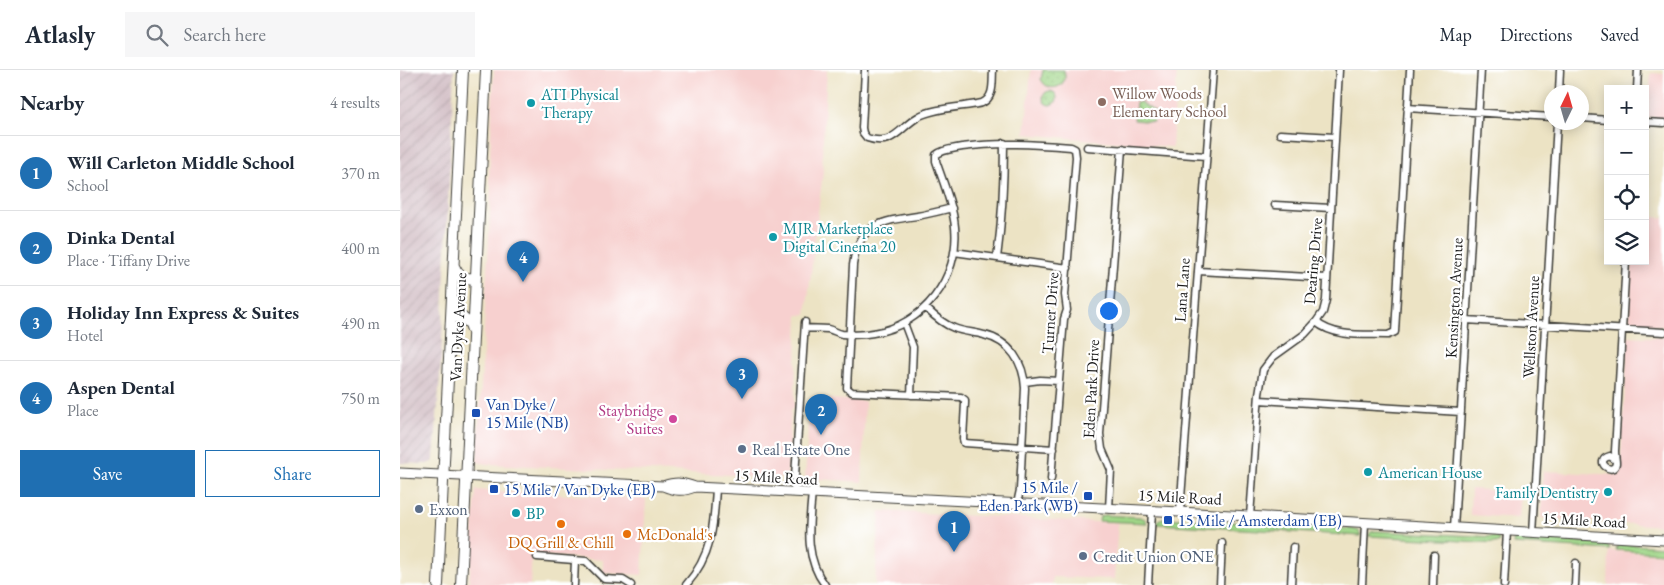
<!DOCTYPE html>
<meta charset="utf-8">
<style>
:root{--surface:#fff;--page:#f6f6f7;--text:#1f2937;--muted:#747a83;--line:#e0e1e3;--accent:#1f6fb2}
body{margin:0;font-family:"EB Garamond",serif;background:var(--page);color:var(--text)}
.controls{position:absolute;right:15px;top:15px;display:grid;overflow:hidden;border-radius:0px;box-shadow:0 2px 12px #0003}
.controls button{width:45px;height:45px;display:grid;place-items:center;padding:0;border:0;border-bottom:1px solid var(--line);background:var(--surface);color:var(--text);font:25px sans-serif}
.compass{position:absolute;left:1144px;top:15px;width:45px;height:45px;border-radius:50%;background:var(--surface);box-shadow:0 2px 12px #0003;rotate:5deg}
.you{position:absolute;left:708px;top:240px;width:18px;height:18px;margin:-12px;border:4px solid #fff;border-radius:50%;background:#1a73e8;box-shadow:0 0 0 8px #1a73e833}
.badge{display:grid;place-items:center;width:32px;height:32px;border-radius:50%;background:var(--accent);color:#fff;font-size:16px;font-weight:700}
.pin{position:absolute;translate:-50% -41px;filter:drop-shadow(0 1px 2px #0008)}
.pin::after{content:'';position:absolute;top:26px;width:18px;height:15px;background:inherit;clip-path:polygon(0 0,100% 0,50% 100%)}
.list{margin:0;padding:0;list-style:none}
h2{display:flex;justify-content:space-between;align-items:center;height:65px;margin:0;padding:0 20px;font-size:21px}
h2 small{font-size:16px;font-weight:400;color:var(--muted)}
.list li{display:grid;grid-template-columns:32px 1fr auto;gap:15px;align-items:center;box-sizing:border-box;height:75px;padding:0 20px;border-top:1px solid var(--line)}
.list b{display:block;font-size:19px;white-space:nowrap}
.list p{margin:0;font-size:16px;white-space:nowrap;color:var(--muted)}
.list em{font-size:16px;font-style:normal;color:var(--muted)}
.actions{display:flex;gap:10px;padding:15px 20px}
.actions a{flex:1;padding:11px 0;border:1px solid var(--accent);border-radius:0px;text-align:center;font-size:18px;color:var(--accent)}
.actions .main{background:var(--accent);color:#fff}
.icon{flex:none;width:28px;height:28px;fill:none;stroke:currentColor;stroke-width:2;stroke-linecap:round;stroke-linejoin:round}
.map{position:relative;flex:none;width:1264px;height:515px;overflow:hidden}
header{display:flex;align-items:center;gap:30px;box-sizing:border-box;height:70px;padding:0 25px;background:var(--surface);border-bottom:1px solid var(--line)}
header strong{font-size:24px}
nav{display:flex;gap:28px;margin-inline-start:auto;font-size:18px}
.search{width:350px;height:45px;background:var(--page);display:flex;align-items:center;gap:12px;box-sizing:border-box;padding:0 18px;border-radius:0px;color:var(--muted);font-size:19px}
main{display:flex}
aside{flex:1;background:var(--surface)}
.map>svg:first-child{display:block}
.built{fill:#f7d0cf}
.industrial{fill:url(#industrial-furrows)}
.grass{fill:#9fd587;stroke:#5e7852}
.park{fill:url(#park-dots);stroke:#5e7852}
.lines{fill:none;stroke-linecap:round;stroke-linejoin:round}
.street-casing{stroke:#3b3a35;stroke-width:9}
.secondary-casing{stroke:#3b3a35;stroke-width:11}
.primary-casing{stroke:#3b3a35;stroke-width:12}
.street{stroke:#fff;stroke-width:6}
.secondary{stroke:#fff;stroke-width:9}
.primary{stroke:#fff;stroke-width:10}
.education-dot{fill:#8d6e63;stroke:#fff;stroke-width:2}
.culture-dot{fill:#0f9aa8;stroke:#fff;stroke-width:2}
.transit-dot{fill:#1a4fb4;stroke:#fff;stroke-width:2}
.hotel-dot{fill:#d1479c;stroke:#fff;stroke-width:2}
.service-dot{fill:#5c6f8a;stroke:#fff;stroke-width:2}
.food-dot{fill:#e8710a;stroke:#fff;stroke-width:2}
.labels{text-anchor:middle;dominant-baseline:central;stroke-width:4.5;stroke-linejoin:round;paint-order:stroke}
.education-label{font-size:16px;fill:#785e54;stroke:#fff;text-anchor:start}
.culture-label{font-size:16px;fill:#0d838f;stroke:#fff;text-anchor:start}
.street-label{font-size:16px;fill:#1c1c1c;stroke:#fff}
.transit-label{font-size:16px;fill:#164399;stroke:#fff;text-anchor:start}
.hotel-label{font-size:16px;fill:#b23c85;stroke:#fff;text-anchor:end}
.service-label{font-size:16px;fill:#4e5e75;stroke:#fff;text-anchor:start}
.food-label{font-size:16px;fill:#c56008;stroke:#fff;text-anchor:start}
</style>
<header>
<strong>Atlasly</strong>
<div class="search"><svg class="icon" aria-label="search" viewBox="0 0 24 24"><circle cx="10" cy="10" r="6"/><path d="M15 15l6 6"/></svg>Search here</div>
<nav><a>Map</a><a>Directions</a><a>Saved</a></nav>
</header>
<main>
<aside>
<h2>Nearby<small>4 results</small></h2>
<ul class="list">
<li><span class="badge">1</span><div><b>Will Carleton Middle School</b><p>School</p></div><em>370 m</em></li>
<li><span class="badge">2</span><div><b>Dinka Dental</b><p>Place · Tiffany Drive</p></div><em>400 m</em></li>
<li><span class="badge">3</span><div><b>Holiday Inn Express &amp; Suites</b><p>Hotel</p></div><em>490 m</em></li>
<li><span class="badge">4</span><div><b>Aspen Dental</b><p>Place</p></div><em>750 m</em></li>
</ul>
<div class="actions"><a class="main">Save</a><a>Share</a></div>
</aside>
<div class="map">
<svg width="1264" height="515" viewBox="0 0 1264 515">
<defs>
<pattern id="industrial-furrows" width="10" height="10" patternUnits="userSpaceOnUse" patternTransform="scale(1.25)"><rect width="10" height="10" fill="#d2bec5"/><path d="M-1 1l2-2M0 10L10 0M9 11l2-2" fill="none" stroke="#b4a3a9"/></pattern>
<pattern id="park-dots" width="8" height="8" patternUnits="userSpaceOnUse" patternTransform="scale(1.25)"><rect width="8" height="8" fill="#9fd587"/><path d="M2 2h.1M6 6h.1" fill="none" stroke="#88b674" stroke-width="1.8" stroke-linecap="round"/></pattern>
</defs>
<rect width="100%" height="100%" fill="#fff"/>
<filter id="ink" filterUnits="userSpaceOnUse"><feTurbulence type="fractalNoise" baseFrequency=".02" numOctaves="2"/><feDisplacementMap in="SourceGraphic" scale="10" xChannelSelector="R" yChannelSelector="G"/><feConvolveMatrix kernelMatrix="1 2 1 2 8 2 1 2 1" color-interpolation-filters="sRGB"/></filter>
<filter id="wash" filterUnits="userSpaceOnUse"><feTurbulence type="fractalNoise" baseFrequency=".0096" numOctaves="4" result="noise"/><feDisplacementMap in="SourceGraphic" scale="20" xChannelSelector="R" yChannelSelector="G"/><feGaussianBlur stdDeviation="1.12" result="paint"/><feColorMatrix in="noise" values="0 0 0 0 0 0 0 0 0 0 0 0 0 0 0 0 0 1.4 0 .05"/><feComposite in="paint" operator="in"/></filter>
<g filter="url(#wash)">
<rect width="100%" height="100%" fill="#ece3c4"/>
<path class="built" d="M94 0H427L422 87 423 101 406 245H398L394 338 391 339 387 408 232 400 230 401 88 394 77 392 90 146 91 116 89 108Z
M631 0H777L772 77 625 64Z
M1251 3 1264 4V48L1248 47Z
M1245 146 1264 148V256L1229 254 1232 191H1245Z
M1228 266 1264 268V456L1141 448 1143 401 1220 405Z
M410 328 465 331 462 412 405 408Z
M1071 419 1121 422 1119 448 1070 445Z
M76 420 246 429 242 505 203 503V490L132 485 130 515H69Z
M480 441 718 453 714 509 653 507 652 515H475Z
M1209 481 1264 484V515H1208Z"/>
<path class="industrial" d="M0 0H54L41 291 34 388 32 392 27 394 0 393Z"/>
<path class="grass" d="M705 445 740 447 745 449 747 453 699 451 700 446Z
M763 448 953 459 959 461 961 466 756 454 758 450Z
M976 461 1095 467 1099 469V473L968 466 971 462Z
M1114 469 1204 473 1208 476 1210 480 1113 474Z
M1220 474 1264 477V483L1216 480 1217 476Z"/>
<path class="park" d="M643 0H664C670 17 648 25 641 9Z
M643 28a7 7 0 1 1 14 0a7 7 0 1 1-14 0Z
M740 32 755 42 753 52 734 50 736 33Z"/>
</g>
<g filter="url(#ink)">
<g class="lines">
<defs>
<path id="street" d="M465 0 462 58 463 63 467 68C493 77 499 58 518 47 532 38 565 37 582 33 595 27 592 12 593 0
M1237 19 1238 0
M1159 22 1160 0
M1007 38 1152 47
M1182 48 1208 50
M1245 52 1264 53
M880 64 935 67
M687 77 806 86
M875 135 931 138
M552 138C540 141 529 144 517 146 482 151 458 154 453 195L447 318 452 322 561 327 565 330V333L563 369 564 373 654 379
M554 182 668 198
M597 188C602 151 604 111 604 73
M798 201 927 208
M526 238C534 246 543 254 554 258 563 262 574 262 584 265 610 271 624 293 625 318L620 420 617 434
M1066 250 1264 262
M916 252C935 268 965 264 988 265L995 262 1010 0
M504 253 513 277 511 325
M405 258C413 259 420 258 428 259 433 260 437 263 442 264 452 265 463 265 473 263 523 256 560 208 555 157 553 135 543 112 536 91V85C543 79 553 79 562 77 599 72 634 74 671 77L675 79 676 87 665 225 667 240 664 249 651 409
M625 312 640 310 659 311
M859 330 1061 342
M1215 390 1210 386C1192 391 1214 407 1216 393 1216 390 1215 385 1215 381L1226 191
M394 422 405 252
M412 423C409 456 404 487 425 515
M709 439 711 400 702 379 700 364 722 79
M780 442 813 0
M850 446 859 324 863 300 873 287 905 264 916 252 923 242 926 230 939 0
M1054 458 1081 0
M1133 463 1157 52
M137 487 186 491 204 509 223 510 231 515
M174 515 175 490
M286 515C312 486 314 455 316 418
M748 515 752 441
M820 515 822 473
M891 515 893 477
M962 515 965 453
M1033 515 1034 485
M1104 515 1107 461
M1175 515 1176 493"/>
<path id="secondary" d="M0 403 263 416C275 412 283 412 295 417
M263 416C275 421 283 422 295 417L780 442 1264 470"/>
<path id="primary" d="M54 196C58 206 65 211 76 207
M51 247H62L70 254 72 260
M38 515 63 0
M61 515 86 0"/>
</defs>
<use href="#street" class="street-casing"/>
<use href="#secondary" class="secondary-casing"/>
<use href="#primary" class="primary-casing"/>
<use href="#street" class="street"/>
<use href="#secondary" class="secondary"/>
<use href="#primary" class="primary"/>
</g>
</g>
<circle class="education-dot" cx="702" cy="32" r="5"/>
<g class="culture-dot">
<circle cx="131" cy="33" r="5"/>
<circle cx="373" cy="167" r="5"/>
<circle cx="968" cy="402" r="5"/>
<circle cx="1208" cy="422" r="5"/>
<circle cx="116" cy="443" r="5"/>
</g>
<g class="transit-dot">
<rect x="71" y="338" width="10" height="10" rx="2.5"/>
<rect x="89" y="414" width="10" height="10" rx="2.5"/>
<rect x="683" y="421" width="10" height="10" rx="2.5"/>
<rect x="763" y="445" width="10" height="10" rx="2.5"/>
</g>
<circle class="hotel-dot" cx="273" cy="349" r="5"/>
<g class="service-dot">
<circle cx="342" cy="379" r="5"/>
<circle cx="19" cy="439" r="5"/>
<circle cx="683" cy="486" r="5"/>
</g>
<g class="food-dot">
<circle cx="161" cy="454" r="5"/>
<circle cx="227" cy="464" r="5"/>
</g>
<g class="labels">
<g class="education-label">
<text x="712" y="23">Willow Woods<tspan x="712" dy="18">Elementary School</tspan></text>
</g>
<g class="culture-label">
<text x="141" y="24">ATI Physical<tspan x="141" dy="18">Therapy</tspan></text>
<text x="383" y="158">MJR Marketplace<tspan x="383" dy="18">Digital Cinema 20</tspan></text>
<text x="978" y="402">American House</text>
<text x="1198" y="422" text-anchor="end">Family Dentistry</text>
<text x="126" y="443">BP</text>
</g>
<g class="street-label">
<text transform="translate(913 191) rotate(-85)">Dearing Drive</text>
<text transform="translate(782 220) rotate(-86)">Lana Lane</text>
<text transform="translate(1054 228) rotate(-87)">Kensington Avenue</text>
<text transform="translate(650 243) rotate(-86)">Turner Drive</text>
<text transform="translate(58 257) rotate(-87)">Van Dyke Avenue</text>
<text transform="translate(1131 257) rotate(-87)">Wellston Avenue</text>
<text transform="translate(691 319) rotate(-87)">Eden Park Drive</text>
<text transform="translate(376 407) rotate(3)">15 Mile Road</text>
<text transform="translate(780 427) rotate(3)">15 Mile Road</text>
<text transform="translate(1184 450) rotate(3)">15 Mile Road</text>
</g>
<g class="transit-label">
<text x="86" y="334">Van Dyke /<tspan x="86" dy="18">15 Mile (NB)</tspan></text>
<text x="678" y="417" text-anchor="end">15 Mile /<tspan x="678" dy="18">Eden Park (WB)</tspan></text>
<text x="104" y="419">15 Mile / Van Dyke (EB)</text>
<text x="778" y="450">15 Mile / Amsterdam (EB)</text>
</g>
<g class="hotel-label">
<text x="263" y="340">Staybridge<tspan x="263" dy="18">Suites</tspan></text>
</g>
<g class="service-label">
<text x="352" y="379">Real Estate One</text>
<text x="29" y="439">Exxon</text>
<text x="693" y="486">Credit Union ONE</text>
</g>
<g class="food-label">
<text x="237" y="464">McDonald's</text>
<text x="161" y="472" text-anchor="middle">DQ Grill &amp; Chill</text>
</g>
</g>
</svg>
<div class="controls">
<button>+</button>
<button>−</button>
<button><svg class="icon" aria-label="locate" viewBox="0 0 24 24"><circle cx="12" cy="12" r="6"/><path d="M12 2v4M12 18v4M2 12h4M18 12h4"/></svg></button>
<button><svg class="icon" aria-label="layers" viewBox="0 0 24 24"><path d="M12 4l9 5-9 5-9-5zM3 14l9 5 9-5"/></svg></button>
</div>
<svg class="compass" viewBox="-18 -18 36 36"><path d="M0-13l5 13h-10z" fill="#e53935"/><path d="M0 13l5-13h-10z" fill="#747a83"/></svg>
<div class="you"></div>
<div class="pin badge" style="left:554px;top:482px">1</div>
<div class="pin badge" style="left:421px;top:365px">2</div>
<div class="pin badge" style="left:342px;top:329px">3</div>
<div class="pin badge" style="left:123px;top:212px">4</div>
</div>
</main>
